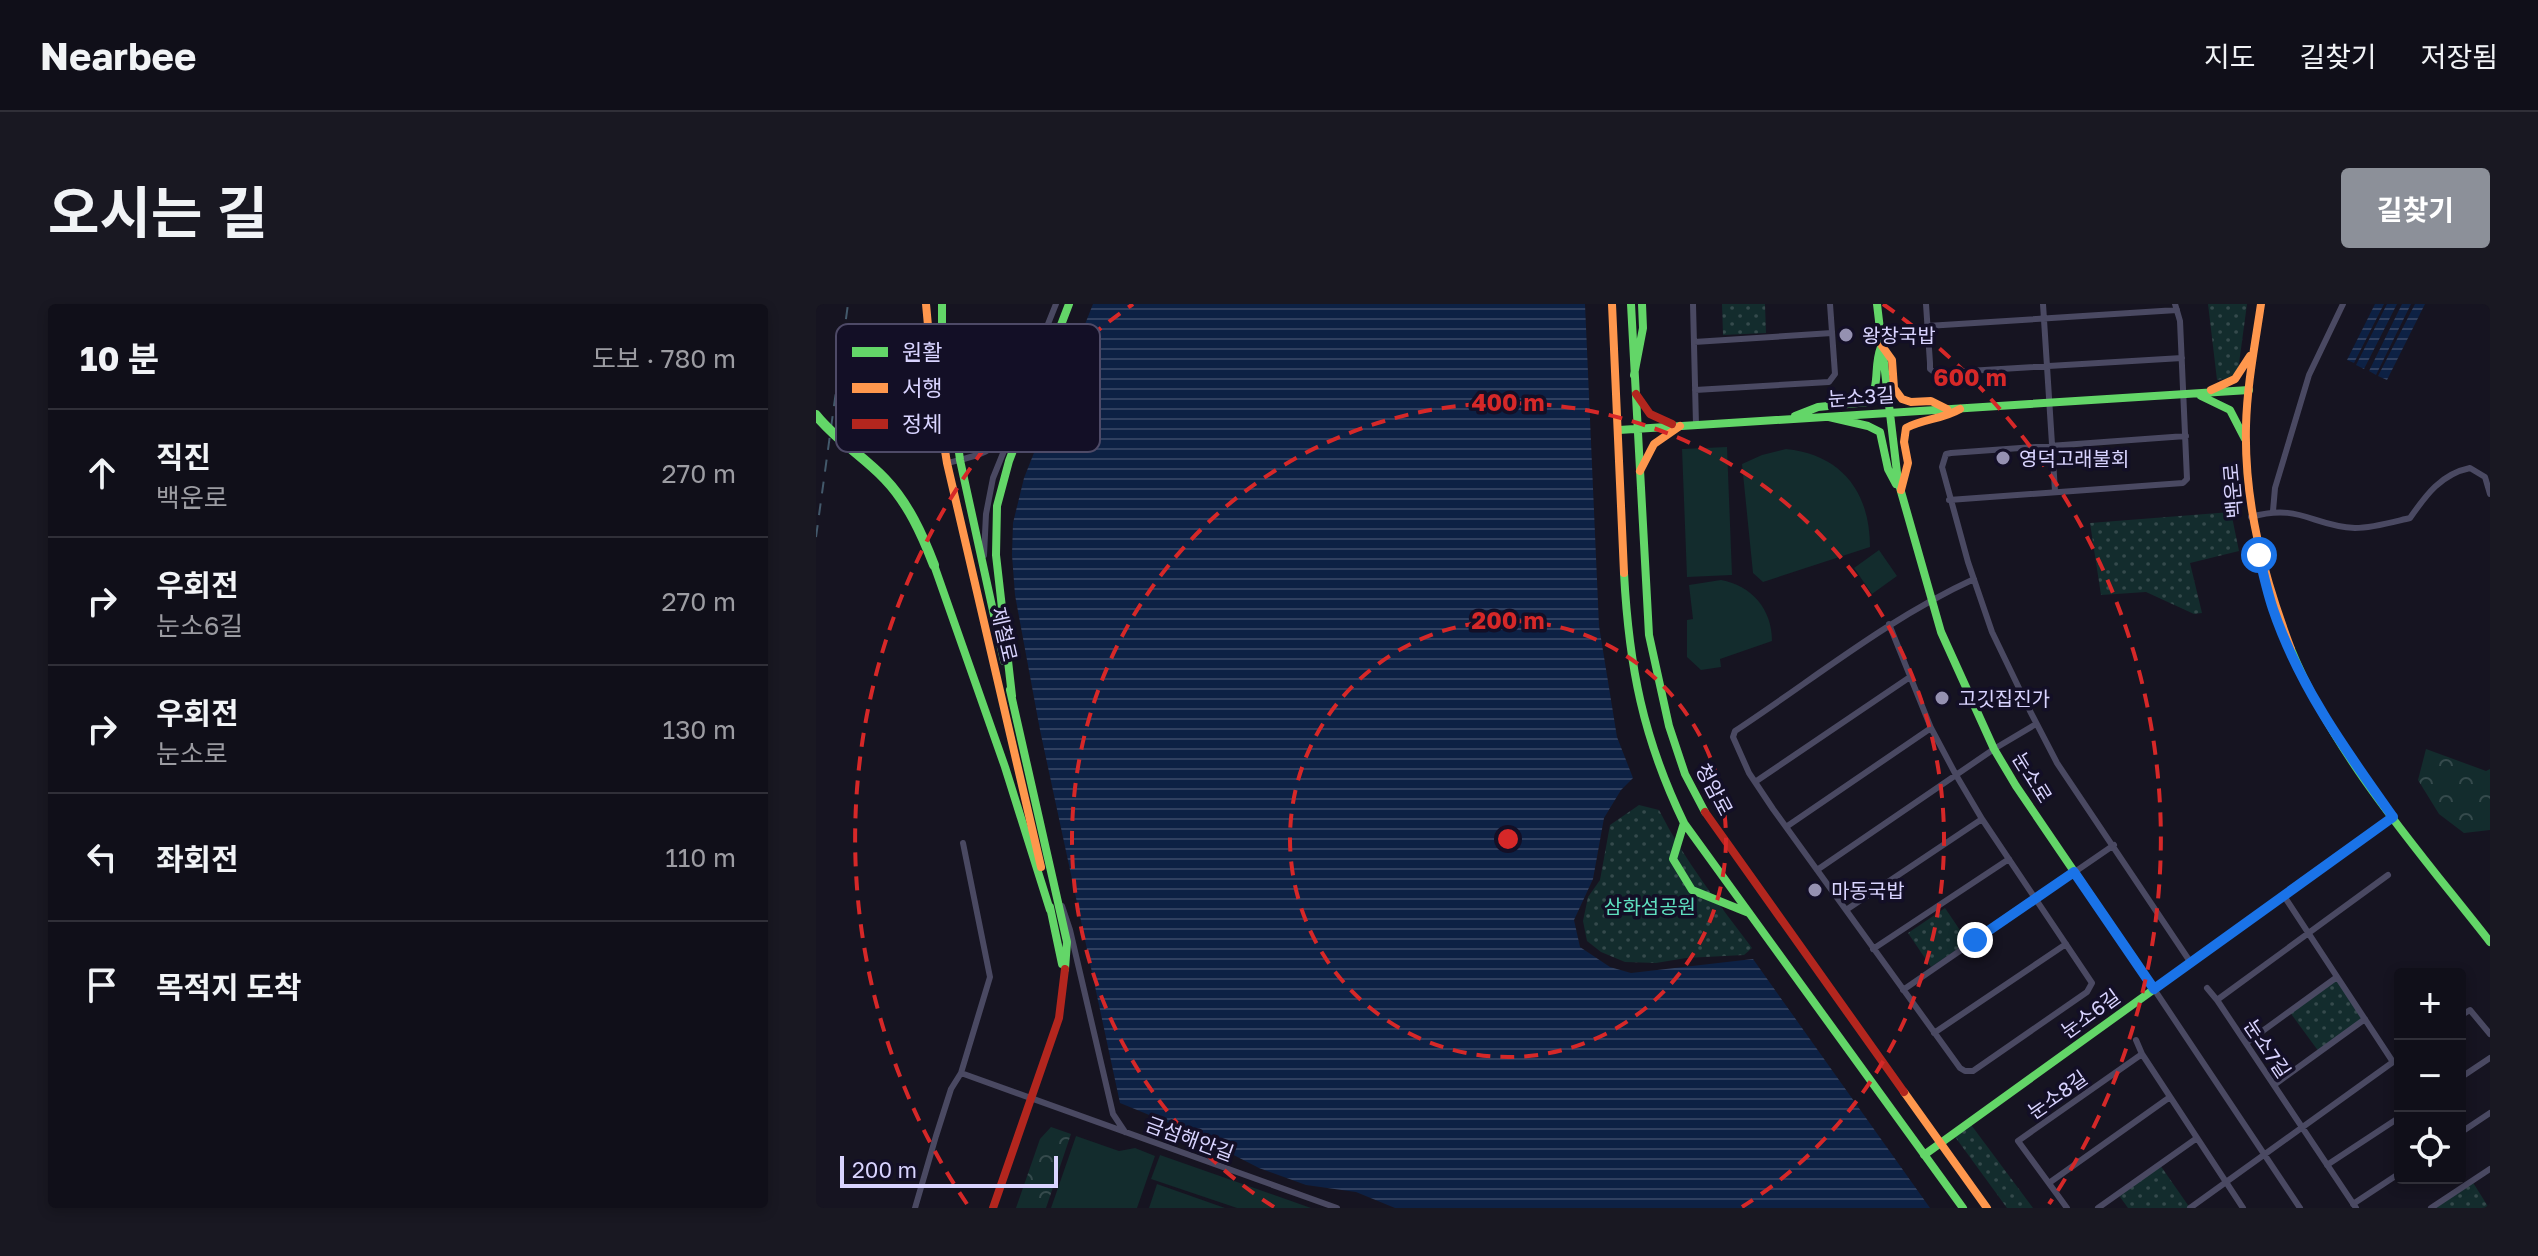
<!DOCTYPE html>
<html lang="ko">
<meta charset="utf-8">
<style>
:root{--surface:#100f19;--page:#191822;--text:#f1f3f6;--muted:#9c9ca2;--line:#302f38;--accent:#8c9099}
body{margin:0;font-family:"Golos Text","Noto Sans KR",sans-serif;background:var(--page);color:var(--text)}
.controls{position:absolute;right:24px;bottom:24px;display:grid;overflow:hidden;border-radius:8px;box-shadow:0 4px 12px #0003}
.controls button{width:72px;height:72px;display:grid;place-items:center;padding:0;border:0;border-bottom:2px solid var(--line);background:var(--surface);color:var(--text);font:40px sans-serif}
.scale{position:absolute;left:24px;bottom:20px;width:218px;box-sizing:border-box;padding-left:8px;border:4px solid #d9d4ff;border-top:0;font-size:22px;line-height:28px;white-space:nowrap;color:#d9d4ff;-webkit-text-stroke:6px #130f26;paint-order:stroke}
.stop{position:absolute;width:24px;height:24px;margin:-18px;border:6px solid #1a73e8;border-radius:50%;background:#fff}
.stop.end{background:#1a73e8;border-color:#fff;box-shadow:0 2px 8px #0008}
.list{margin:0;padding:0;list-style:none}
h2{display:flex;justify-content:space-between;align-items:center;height:104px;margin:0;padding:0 32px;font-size:34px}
h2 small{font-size:26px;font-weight:400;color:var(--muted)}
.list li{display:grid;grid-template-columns:52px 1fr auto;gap:24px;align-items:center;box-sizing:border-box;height:128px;padding:0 32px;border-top:2px solid var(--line)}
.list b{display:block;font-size:30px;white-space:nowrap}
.list p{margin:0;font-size:26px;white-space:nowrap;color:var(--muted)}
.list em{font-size:26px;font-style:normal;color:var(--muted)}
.icon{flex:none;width:44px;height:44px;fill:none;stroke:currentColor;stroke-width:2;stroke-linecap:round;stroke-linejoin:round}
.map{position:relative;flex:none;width:1674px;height:904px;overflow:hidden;border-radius:8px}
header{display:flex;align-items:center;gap:48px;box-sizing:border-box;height:112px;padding:0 40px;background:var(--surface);border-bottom:2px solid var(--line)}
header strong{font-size:38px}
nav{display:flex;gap:44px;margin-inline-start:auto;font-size:28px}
.intro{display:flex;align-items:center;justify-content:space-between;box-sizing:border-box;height:192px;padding:0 48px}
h1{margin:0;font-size:56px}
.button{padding:20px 36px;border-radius:8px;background:var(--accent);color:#fff;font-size:28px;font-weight:700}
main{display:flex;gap:48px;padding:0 48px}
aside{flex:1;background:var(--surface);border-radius:8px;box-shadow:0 4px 12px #0003}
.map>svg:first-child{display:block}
.green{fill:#132c2d}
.forest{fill:url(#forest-crowns)}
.park{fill:url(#park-dots)}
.water{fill:url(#water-rules)}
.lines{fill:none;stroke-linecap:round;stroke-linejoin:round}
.street{stroke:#4a4962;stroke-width:6}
.fast{stroke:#63d668;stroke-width:8}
.slow{stroke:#ff974d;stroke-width:8}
.jam{stroke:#b3261e;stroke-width:8}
.rail{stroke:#43596b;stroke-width:2;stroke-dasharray:12 10;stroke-linecap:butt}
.fast-bridge{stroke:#63d668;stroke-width:10}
.route{stroke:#1a73e8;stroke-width:10}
.ring{fill:none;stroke:#d62828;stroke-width:4;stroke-dasharray:14 10}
.poi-dot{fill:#9591b1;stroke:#130f26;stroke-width:3}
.labels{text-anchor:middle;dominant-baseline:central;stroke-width:7;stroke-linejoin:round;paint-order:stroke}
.poi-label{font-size:20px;fill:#d9d4ff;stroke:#130f26;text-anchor:start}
.street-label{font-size:20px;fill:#d9d4ff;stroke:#130f26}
.park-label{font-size:20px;fill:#5fe0c0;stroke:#130f26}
.key{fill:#130f26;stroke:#4e4a67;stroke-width:2}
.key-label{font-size:22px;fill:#d9d4ff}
.centre{fill:#d62828;stroke:#130f26;stroke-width:4}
.ring-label{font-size:24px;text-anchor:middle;font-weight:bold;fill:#d62828;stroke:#130f26;stroke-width:7;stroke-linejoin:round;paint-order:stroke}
</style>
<header>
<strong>Nearbee</strong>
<nav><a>지도</a><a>길찾기</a><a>저장됨</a></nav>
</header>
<div class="intro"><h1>오시는 길</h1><a class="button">길찾기</a></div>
<main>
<aside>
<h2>10 분<small>도보 · 780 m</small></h2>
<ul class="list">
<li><svg class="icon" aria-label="ahead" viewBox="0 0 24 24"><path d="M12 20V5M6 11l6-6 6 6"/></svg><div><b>직진</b><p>백운로</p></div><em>270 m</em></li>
<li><svg class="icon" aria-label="right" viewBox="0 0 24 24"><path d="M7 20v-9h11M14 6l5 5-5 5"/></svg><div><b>우회전</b><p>눈소6길</p></div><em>270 m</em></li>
<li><svg class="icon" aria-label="right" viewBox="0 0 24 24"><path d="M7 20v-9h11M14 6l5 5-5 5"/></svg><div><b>우회전</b><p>눈소로</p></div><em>130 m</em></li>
<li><svg class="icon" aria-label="left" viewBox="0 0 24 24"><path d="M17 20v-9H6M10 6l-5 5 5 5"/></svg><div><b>좌회전</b></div><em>110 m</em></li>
<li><svg class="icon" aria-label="arrive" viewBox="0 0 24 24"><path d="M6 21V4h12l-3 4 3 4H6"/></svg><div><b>목적지 도착</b></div></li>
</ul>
</aside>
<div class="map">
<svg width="1674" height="904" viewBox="0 0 1674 904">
<defs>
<pattern id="forest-crowns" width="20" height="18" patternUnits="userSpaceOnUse" patternTransform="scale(2)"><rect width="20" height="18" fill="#132c2d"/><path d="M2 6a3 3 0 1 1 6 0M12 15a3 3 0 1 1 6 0" fill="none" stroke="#354a4c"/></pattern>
<pattern id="park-dots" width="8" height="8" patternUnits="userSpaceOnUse" patternTransform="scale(2)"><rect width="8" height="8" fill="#132c2d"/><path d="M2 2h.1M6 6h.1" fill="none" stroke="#354a4c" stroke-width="1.8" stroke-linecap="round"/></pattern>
<pattern id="water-rules" width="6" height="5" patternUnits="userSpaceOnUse" patternTransform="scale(2)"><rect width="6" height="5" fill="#0d2144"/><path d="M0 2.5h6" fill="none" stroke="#304060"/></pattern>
</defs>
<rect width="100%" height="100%" fill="#161421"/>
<path class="green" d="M911 143 916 271 871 273 866 145Z
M970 145C1026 151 1054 188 1054 243L947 278 937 269 926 160 946 151Z
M1063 246 1081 272 1056 290 1038 264Z
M905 276C936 282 956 305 956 337L904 355 905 363 885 366 871 353V316L877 315 873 281Z
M260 832 303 847 319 844 339 852 321 904H235Z
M344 851 495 904H421L335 875Z
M341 880 409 904H333Z"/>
<path class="forest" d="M1610 445 1670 467 1674 465V526L1648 529 1623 510 1602 476Z
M235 823 255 830 230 904H200L224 835Z"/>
<path class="park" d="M906 0H949L950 29 907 31Z
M1392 0H1431L1422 67 1415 74 1401 76Z
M1415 208 1423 247 1374 259 1386 309 1378 310 1330 288 1285 291 1274 219Z
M823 501 843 506C868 556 903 600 936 644L928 651 870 654 840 659 809 658 785 648 771 637 767 617 772 593 784 576 794 521Z
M1129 604 1152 638 1115 663 1092 629Z
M1521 673 1549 715 1503 748 1473 707Z
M1153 818 1217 904H1191L1137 830Z
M1344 861 1374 904H1312L1302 890Z
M1656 877 1673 904H1615Z"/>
<path class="water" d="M277 0H769L783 322 801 433 817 474 805 486 788 514 777 575 758 616 764 643 794 663 815 669 937 655 1114 904H579L540 888 490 881 443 864 365 824 304 799 224 426 199 291 196 251 197 219 208 174Z
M1559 0H1568L1538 59 1531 56Z
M1571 0H1581L1548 65 1540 61Z
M1586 0H1595L1560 71 1553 67Z
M1599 0H1609L1571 76 1562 72Z"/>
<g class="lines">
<path class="street" d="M877 0 880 121
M1110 0 1114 59V65L1119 69 1366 54
M1227 0 1239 187
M1111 22 1361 6
M878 38 1016 29
M879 86 1013 78 1019 70 1014 0
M137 88 151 113 167 122C186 117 195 97 206 82
M1370 132 1135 149 1130 150 1126 163 1152 258 1176 328 1214 407 1241 459 1375 659
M131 159C156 153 180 150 192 124
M1133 196 1367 179 1371 175 1364 17 1359 0
M1457 207 1459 184 1493 71 1527 0
M1435 213C1484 199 1496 222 1539 224 1557 224 1577 218 1594 214 1610 191 1625 170 1654 164L1669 173 1674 190
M168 251 170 210 177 174 192 137 210 75 240 0
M1073 320 1115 424 1140 471 1166 515 1276 679 1271 688 1157 767H1149L1144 764 957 505 933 469 917 433 919 427C998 375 1071 315 1158 275
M939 478 1094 373
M970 523 1115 424
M1001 566 1178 445 1220 420
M1468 592 1577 758 1584 754
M246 602 254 626 297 810 309 828
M1030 606 1166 515
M1057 645 1193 555
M1391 684 1401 696
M1338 685 1484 904
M1087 686 1298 541
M1644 712 1654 706 1674 730
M1118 729 1250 640
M1320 736 1326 750 1427 904
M1430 739 1521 673
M145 769 521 904
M1644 774 1674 754
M1458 781 1549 715
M1644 829 1674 809
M1511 861 1584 813
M1233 879 1354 793
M1537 900 1584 869
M99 904 120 832 135 785 145 769 174 673 147 539
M1251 904 1202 837 1326 750
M1282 904 1381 834
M1374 904 1577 758
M1540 904 1401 696 1572 571
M1615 904 1674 865"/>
<path class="fast" d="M126 0V19L144 156 188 357
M815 0 833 331 853 422 869 470 889 508
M1061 0 1082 177 1125 328 1178 445 1200 482 1338 685
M818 71 827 24 826 0
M1385 92 1414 106 1429 135
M979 112 1002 103 1052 98C1065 81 1057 63 1065 43
M1013 113 1052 122 1064 128 1072 165 1080 180
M803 126 1433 86
M118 261 189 463 234 606
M808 269C813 363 827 434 868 519L1147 904
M1475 345C1519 453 1602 546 1674 638
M194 386 251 638 249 665
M196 392 180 251 181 202 193 157 253 0
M868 519 857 555 876 586 933 609
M234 603 246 660
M1108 851 1577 513"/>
<path class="slow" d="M110 0 116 65 131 159 225 563
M796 0 808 269
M1445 0C1439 41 1431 81 1430 122 1428 200 1448 273 1475 345
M1066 42 1076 56 1078 84 1086 95 1095 98 1115 97 1131 105
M1395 86 1419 75 1434 52
M824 167 838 140 864 122
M1085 186 1092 159 1088 138 1090 124C1107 115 1127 115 1144 105
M1088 788 1171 904"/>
<path class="jam" d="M820 90 834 110 856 120
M889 508 1088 788
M177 904 243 714 249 665"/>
<path class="rail" d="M0 233 32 0"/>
<path class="fast-bridge" d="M0 111C20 136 47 152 69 175 92 199 106 230 118 261"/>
</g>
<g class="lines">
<path class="route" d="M1159 636 1258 568 1338 685 1577 513C1530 447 1483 382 1457 305 1451 287 1447 269 1443 251"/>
</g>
<g class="ring">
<circle cx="692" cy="535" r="218"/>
<path d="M458 903A436 436 0 1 1 926 903"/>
<path d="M151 900A653 653 0 0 1 317 0M1067 0A653 653 0 0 1 1233 900"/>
</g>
<g class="poi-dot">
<circle cx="1030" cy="31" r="8"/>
<circle cx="1187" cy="154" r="8"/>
<circle cx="1126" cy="394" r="8"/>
<circle cx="999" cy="586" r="8"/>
</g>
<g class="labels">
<g class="poi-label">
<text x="1046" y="31">왕창국밥</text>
<text x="1203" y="154">영덕고래불회</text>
<text x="1142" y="394">고깃집진가</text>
<text x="1015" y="586">마동국밥</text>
</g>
<g class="street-label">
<text transform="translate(1045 92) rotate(-4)">눈소3길</text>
<text transform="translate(1416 187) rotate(-95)">백운로</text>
<text transform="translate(189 330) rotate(77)">제철로</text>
<text transform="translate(1217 473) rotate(58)">눈소로</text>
<text transform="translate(899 485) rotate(62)">청암로</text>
<text transform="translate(1274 709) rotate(-36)">눈소6길</text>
<text transform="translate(1452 744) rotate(56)">눈소7길</text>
<text transform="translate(1241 790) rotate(-35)">눈소8길</text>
<text transform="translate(374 834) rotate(20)">금섬해안길</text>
</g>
<g class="park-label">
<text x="834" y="602">삼화섬공원</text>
</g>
</g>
<rect x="20" y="20" width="264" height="128" rx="12" class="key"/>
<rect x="36" y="43" width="36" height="10" fill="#63d668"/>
<rect x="36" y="79" width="36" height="10" fill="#ff974d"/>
<rect x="36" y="115" width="36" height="10" fill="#b3261e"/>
<g class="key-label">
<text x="86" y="56">원활</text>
<text x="86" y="92">서행</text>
<text x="86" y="128">정체</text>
</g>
<circle cx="692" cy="535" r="12" class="centre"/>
<g class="ring-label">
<text x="1154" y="82">600 m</text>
<text x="692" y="107">400 m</text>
<text x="692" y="325">200 m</text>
</g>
</svg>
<div class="controls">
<button>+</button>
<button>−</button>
<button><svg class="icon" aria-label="locate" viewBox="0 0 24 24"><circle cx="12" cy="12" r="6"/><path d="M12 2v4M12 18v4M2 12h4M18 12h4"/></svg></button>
</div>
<div class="scale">200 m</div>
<div class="stop" style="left:1443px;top:251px"></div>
<div class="stop end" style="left:1159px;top:636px"></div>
</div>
</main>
